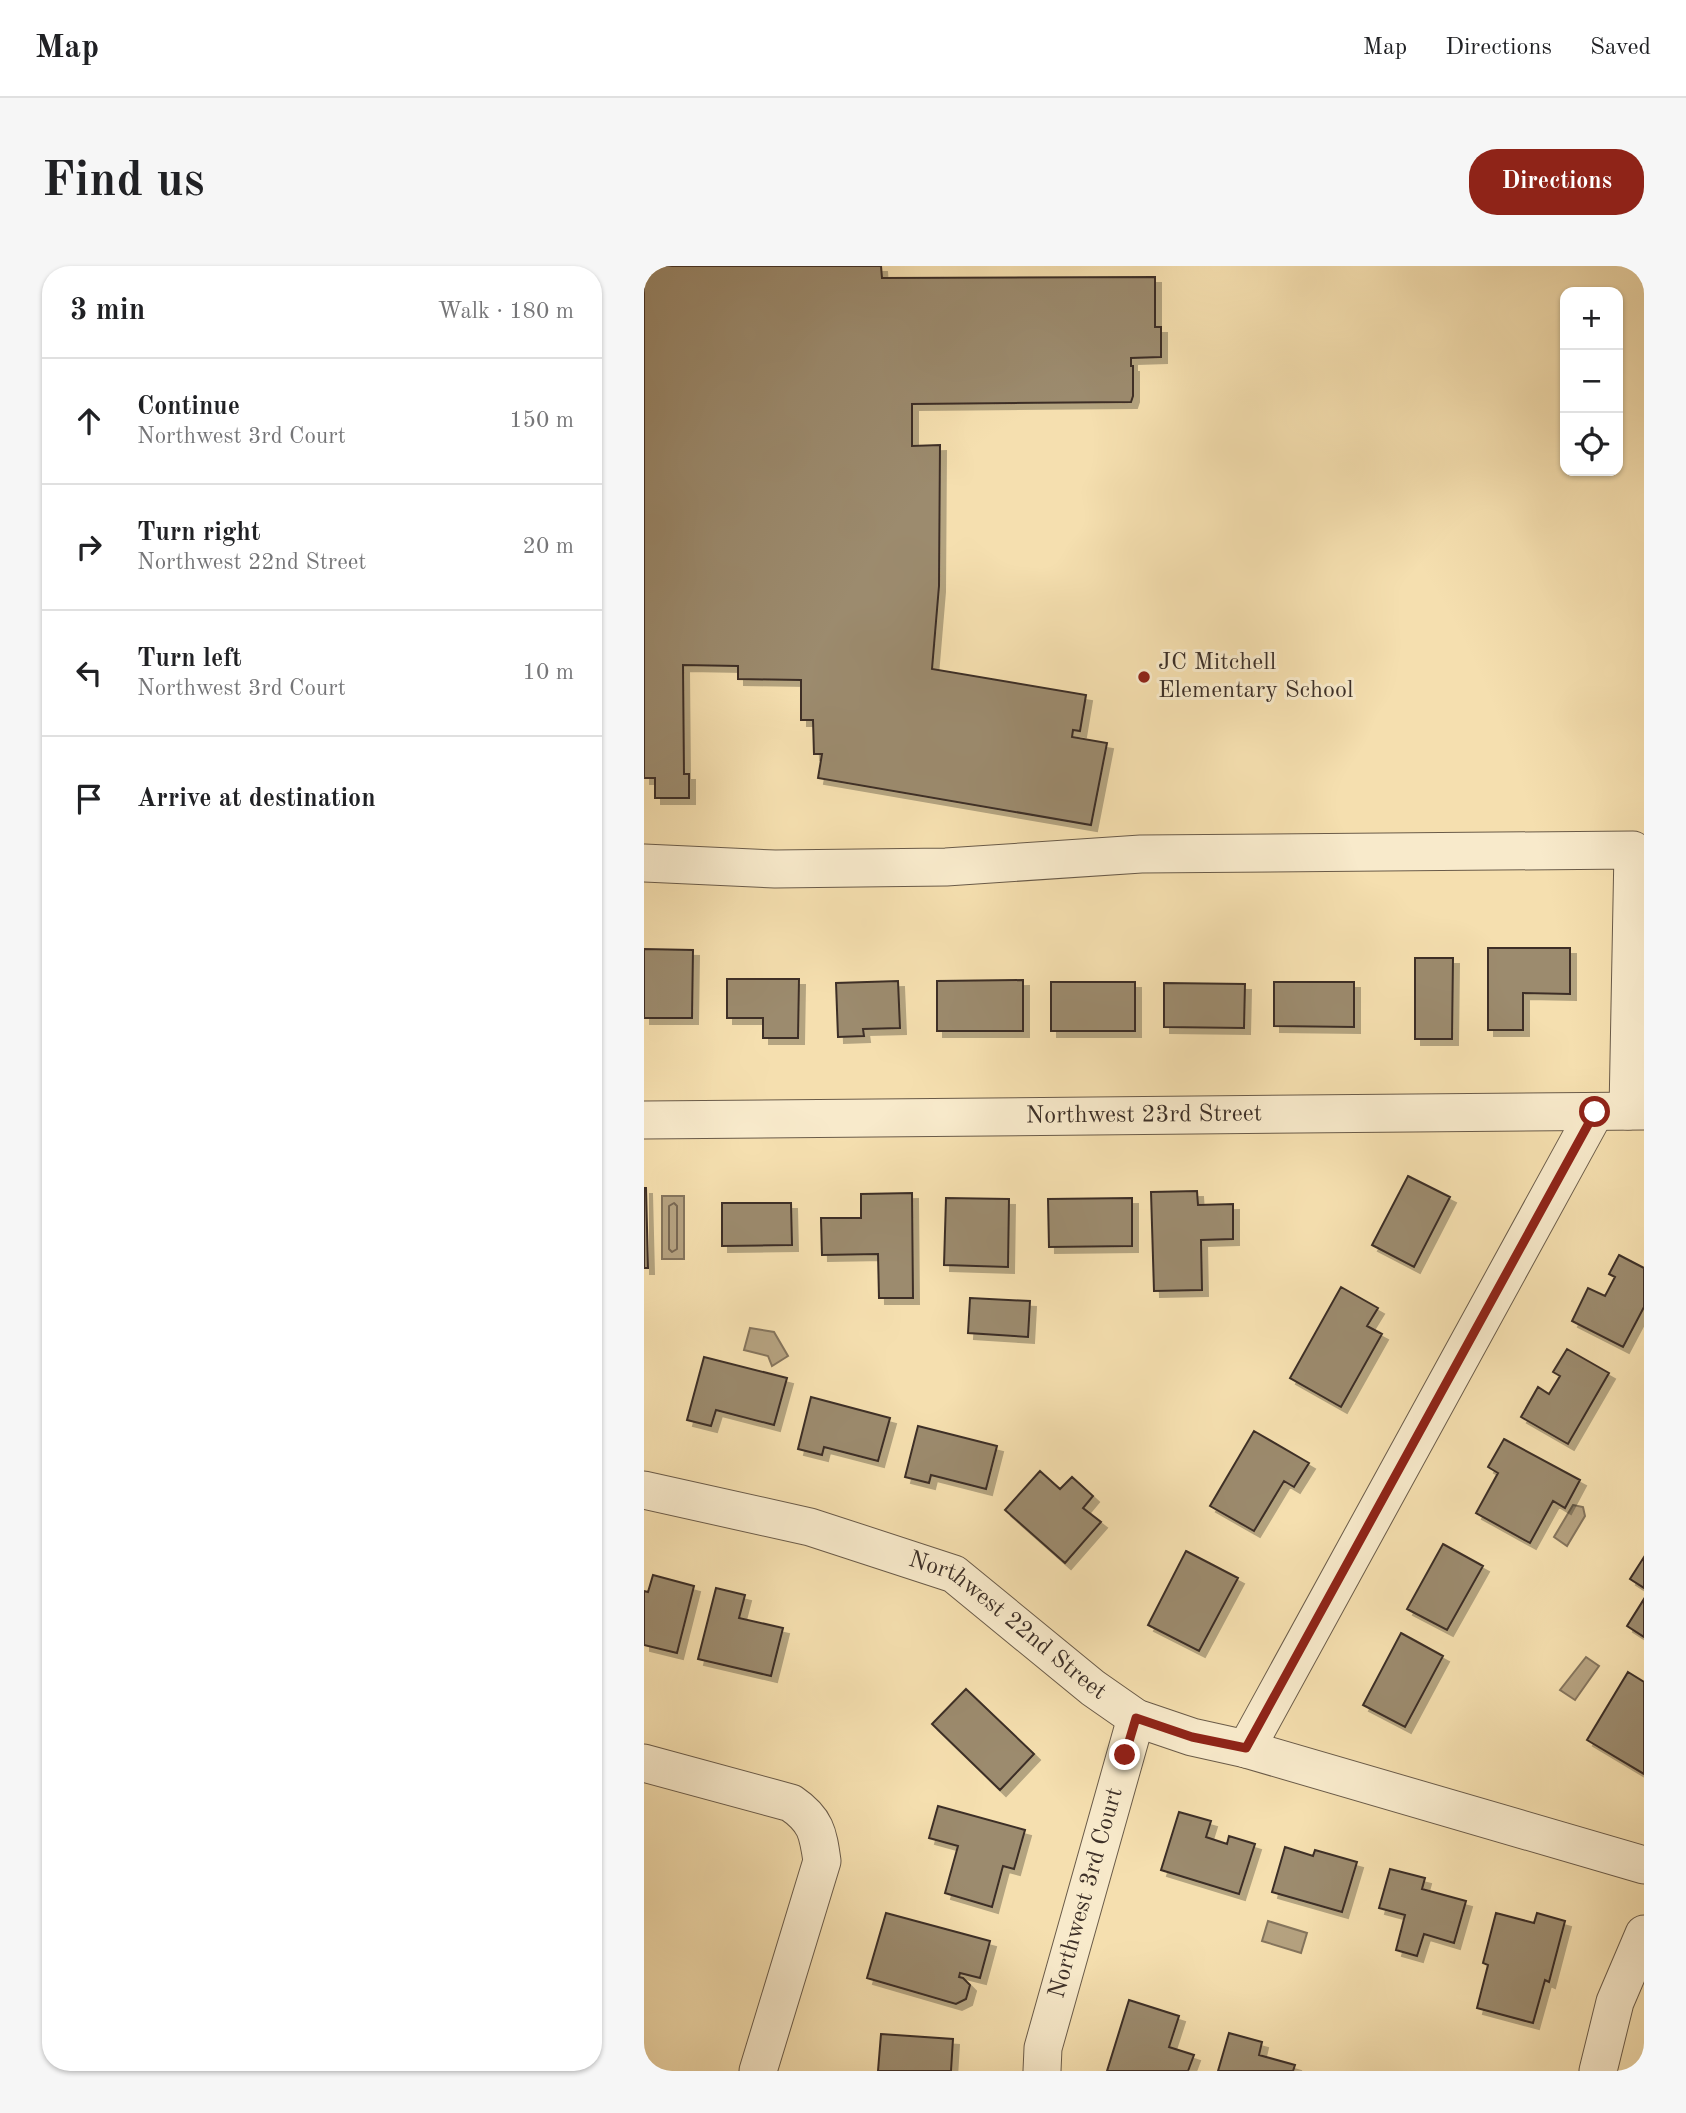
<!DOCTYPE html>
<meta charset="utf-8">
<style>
:root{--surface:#fff;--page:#f6f6f6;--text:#202124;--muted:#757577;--line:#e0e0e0;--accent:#8f2418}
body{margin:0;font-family:"Old Standard TT",serif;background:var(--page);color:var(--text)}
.controls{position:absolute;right:21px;top:21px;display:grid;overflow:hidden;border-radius:14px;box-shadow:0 2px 5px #0004}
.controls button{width:63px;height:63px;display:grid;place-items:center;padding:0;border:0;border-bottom:2px solid var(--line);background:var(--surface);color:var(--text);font:35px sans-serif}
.stop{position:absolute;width:21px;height:21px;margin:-16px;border:5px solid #8f2418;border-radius:50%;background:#fff}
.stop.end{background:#8f2418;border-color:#fff;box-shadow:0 2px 7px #0008}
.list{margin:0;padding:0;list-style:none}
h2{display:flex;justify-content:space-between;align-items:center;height:91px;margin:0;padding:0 28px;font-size:30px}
h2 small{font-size:23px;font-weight:400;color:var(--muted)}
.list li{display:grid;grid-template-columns:46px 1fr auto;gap:21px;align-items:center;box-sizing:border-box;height:126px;padding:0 28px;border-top:2px solid var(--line)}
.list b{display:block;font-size:26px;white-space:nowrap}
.list p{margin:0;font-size:23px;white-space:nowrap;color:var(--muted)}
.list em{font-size:23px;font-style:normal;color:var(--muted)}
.icon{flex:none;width:38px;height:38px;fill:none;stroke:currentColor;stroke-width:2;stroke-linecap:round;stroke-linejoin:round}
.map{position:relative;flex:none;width:1000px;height:1805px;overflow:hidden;border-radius:28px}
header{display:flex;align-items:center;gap:42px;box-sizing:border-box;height:98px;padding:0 35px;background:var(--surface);border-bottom:2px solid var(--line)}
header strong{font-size:33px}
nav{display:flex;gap:38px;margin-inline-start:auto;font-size:24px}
.intro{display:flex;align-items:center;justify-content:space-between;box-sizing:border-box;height:168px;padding:0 42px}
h1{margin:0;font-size:49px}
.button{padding:18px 32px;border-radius:28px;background:var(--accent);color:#fff;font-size:24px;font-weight:700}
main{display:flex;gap:42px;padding:0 42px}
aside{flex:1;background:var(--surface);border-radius:28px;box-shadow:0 2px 5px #0004}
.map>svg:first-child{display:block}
.water{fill:#b6a381;stroke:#85755d;stroke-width:2}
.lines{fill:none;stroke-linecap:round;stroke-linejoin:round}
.shore{stroke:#796954;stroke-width:2}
.building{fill:#9c8b6e;stroke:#3c2f27;stroke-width:2;filter:url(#shadow)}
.minor-casing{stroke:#6a5b49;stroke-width:39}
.minor{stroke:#f8eacb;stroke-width:37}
.route{stroke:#8f2418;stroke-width:9}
.poi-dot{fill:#8f2418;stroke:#f8eacb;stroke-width:2.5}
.labels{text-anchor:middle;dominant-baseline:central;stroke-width:6;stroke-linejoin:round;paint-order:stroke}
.poi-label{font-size:24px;fill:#3c2f27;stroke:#f8eacb;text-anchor:start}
.street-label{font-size:24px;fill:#3c2f27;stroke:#f8eacb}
</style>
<header>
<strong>Map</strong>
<nav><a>Map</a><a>Directions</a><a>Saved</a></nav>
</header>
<div class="intro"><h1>Find us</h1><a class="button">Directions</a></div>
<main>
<aside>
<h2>3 min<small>Walk · 180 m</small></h2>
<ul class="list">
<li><svg class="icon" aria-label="ahead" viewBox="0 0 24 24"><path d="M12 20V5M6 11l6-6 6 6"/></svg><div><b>Continue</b><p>Northwest 3rd Court</p></div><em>150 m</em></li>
<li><svg class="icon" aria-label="right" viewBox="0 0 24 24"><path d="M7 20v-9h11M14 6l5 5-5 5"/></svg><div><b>Turn right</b><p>Northwest 22nd Street</p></div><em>20 m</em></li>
<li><svg class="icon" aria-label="left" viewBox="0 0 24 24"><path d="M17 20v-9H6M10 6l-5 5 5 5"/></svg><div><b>Turn left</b><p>Northwest 3rd Court</p></div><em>10 m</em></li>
<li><svg class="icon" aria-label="arrive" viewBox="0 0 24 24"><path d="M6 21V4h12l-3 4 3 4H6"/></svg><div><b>Arrive at destination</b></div></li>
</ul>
</aside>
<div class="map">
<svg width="1000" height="1805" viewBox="0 0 1000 1805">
<defs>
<filter id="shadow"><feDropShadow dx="6" dy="6" stdDeviation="0" flood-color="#0004"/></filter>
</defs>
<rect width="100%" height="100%" fill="#f5dfaf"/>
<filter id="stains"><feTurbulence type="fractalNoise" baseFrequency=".00286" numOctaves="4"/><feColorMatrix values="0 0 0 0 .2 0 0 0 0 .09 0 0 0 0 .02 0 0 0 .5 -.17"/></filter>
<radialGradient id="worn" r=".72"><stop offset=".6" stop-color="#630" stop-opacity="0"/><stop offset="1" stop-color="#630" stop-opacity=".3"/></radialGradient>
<path class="water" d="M18 930H40V993H18Z
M106 1062 130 1066 144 1090 128 1100 124 1090 100 1084Z
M929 1239 939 1241 941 1250 923 1280 910 1271Z
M942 1391 955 1400 931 1434 916 1424Z
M624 1655 663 1667 657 1687 618 1675Z"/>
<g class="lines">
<path class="shore" d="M30 937 33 940V983L28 986 25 983V940Z"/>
</g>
<path class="building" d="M0 0H237L238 12 511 11V61H517V91L487 92V100H489V130L487 136 268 138V180L296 179 295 320 288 403 442 429 436 465 429 464 428 471 463 477 447 559 174 512 178 488H170L169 454H157V414L94 413V400L39 399 40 508H45V532H11V512H0Z
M844 682H926V728L879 727V764H844Z
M0 683 49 684 48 752H0Z
M771 692H809L808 773H771Z
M83 713H155L154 772H119V752H83Z
M379 714V765H293V715Z
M254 715 256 762 219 763 220 770 194 771 192 717Z
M407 716H491V765H407Z
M630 716H710V761L630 760Z
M520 717 601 718 600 762 520 761Z
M764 910 806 931 770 1001 728 979Z
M0 922H2L4 1002H0Z
M553 925 554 939 589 938V973L557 974 558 1024 510 1025 507 926Z
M268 927 269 1032H235L234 988 178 989 177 952H217V928Z
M302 932 365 933 364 1001 300 999Z
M488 932V980L405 981 404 933Z
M78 937H147L148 979 78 980Z
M975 989 1000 1002V1041L979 1081 928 1055 944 1022 961 1030 971 1011 965 1008Z
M697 1021 734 1042 723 1060 738 1068 697 1141 646 1112Z
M326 1032 386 1035 384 1071 324 1067Z
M923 1083 965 1107 924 1178 877 1151 894 1121 905 1128 916 1110 909 1106Z
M60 1091 143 1112 130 1159 72 1144 67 1160 43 1154Z
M167 1131 246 1152 234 1195 180 1181 178 1189 154 1183Z
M274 1160 353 1180 342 1223 287 1209 285 1217 261 1211Z
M610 1165 665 1197 650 1221 640 1215 610 1265 566 1240Z
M860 1173 936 1214 921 1242 909 1235 886 1277 832 1247 854 1207 844 1201Z
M396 1205 416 1223 428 1211 449 1230 439 1242 457 1256 421 1297 361 1244Z
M799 1278 839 1300 803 1364 763 1343Z
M542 1285 594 1312 555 1385 504 1359Z
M1000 1291V1322L986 1313Z
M9 1309 50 1320 33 1387 0 1379V1325L4 1326Z
M72 1322 101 1329 95 1352 139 1362 127 1410 54 1393Z
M1000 1333V1371L983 1360Z
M757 1367 799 1390 761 1461 719 1439Z
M984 1406 1000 1416V1508L943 1474Z
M322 1423 390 1488 356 1524 288 1458Z
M294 1540 381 1564 370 1603 359 1600 348 1641 301 1627 314 1580 285 1572Z
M535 1546 567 1555 562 1571 583 1578 585 1570 611 1578 595 1628 517 1604Z
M641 1581 669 1590 671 1584 713 1596 698 1646 628 1626Z
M746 1603 781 1612 778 1623 822 1635 810 1677 780 1668 773 1690 752 1684 761 1649 735 1642Z
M242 1647 346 1675 336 1712 316 1707 315 1711 319 1712 326 1719 322 1733 312 1738 223 1712Z
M852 1647 890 1657 893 1647 921 1655 905 1716 901 1714 889 1757 833 1742 844 1699 839 1697Z
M485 1734 535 1750 525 1781 550 1789 544 1805H463Z
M585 1767 618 1776 615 1789 651 1799 649 1805H574Z
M237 1768 309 1773 307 1805H234Z"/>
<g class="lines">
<defs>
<g id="minor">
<path d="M0 597 131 603 302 601 497 588 989 584 984 845"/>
<path id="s1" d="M0 854 1000 845"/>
<path id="s2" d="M0 1224 166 1261 310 1308 449 1422 492 1452 548 1471 602 1483 1000 1599"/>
<path d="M602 1483 951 846"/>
<path d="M0 1497 147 1537C172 1554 174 1567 178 1595L114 1805"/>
<path id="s3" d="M398 1805 399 1782 492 1452"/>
<path d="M954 1805 971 1736 1000 1668"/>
</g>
</defs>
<use href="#minor" class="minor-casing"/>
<use href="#minor" class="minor"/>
</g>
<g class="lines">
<path class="route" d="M481 1489 492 1452 548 1471 602 1482 951 846"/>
</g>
<circle class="poi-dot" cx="500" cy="411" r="7"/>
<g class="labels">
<g class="poi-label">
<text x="514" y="397">JC Mitchell<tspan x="514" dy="28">Elementary School</tspan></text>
</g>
<g class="street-label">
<text stroke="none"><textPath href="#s1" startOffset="500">Northwest 23rd Street</textPath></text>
<text stroke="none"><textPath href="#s2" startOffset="394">Northwest 22nd Street</textPath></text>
<text stroke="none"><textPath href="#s3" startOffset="184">Northwest 3rd Court</textPath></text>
</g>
</g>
<rect width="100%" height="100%" filter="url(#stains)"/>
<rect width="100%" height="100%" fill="url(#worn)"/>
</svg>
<div class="controls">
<button>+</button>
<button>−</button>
<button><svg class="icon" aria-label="locate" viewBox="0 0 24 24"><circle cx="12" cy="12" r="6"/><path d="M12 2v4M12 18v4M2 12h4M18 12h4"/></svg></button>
</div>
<div class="stop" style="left:951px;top:846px"></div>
<div class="stop end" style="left:481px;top:1489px"></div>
</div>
</main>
